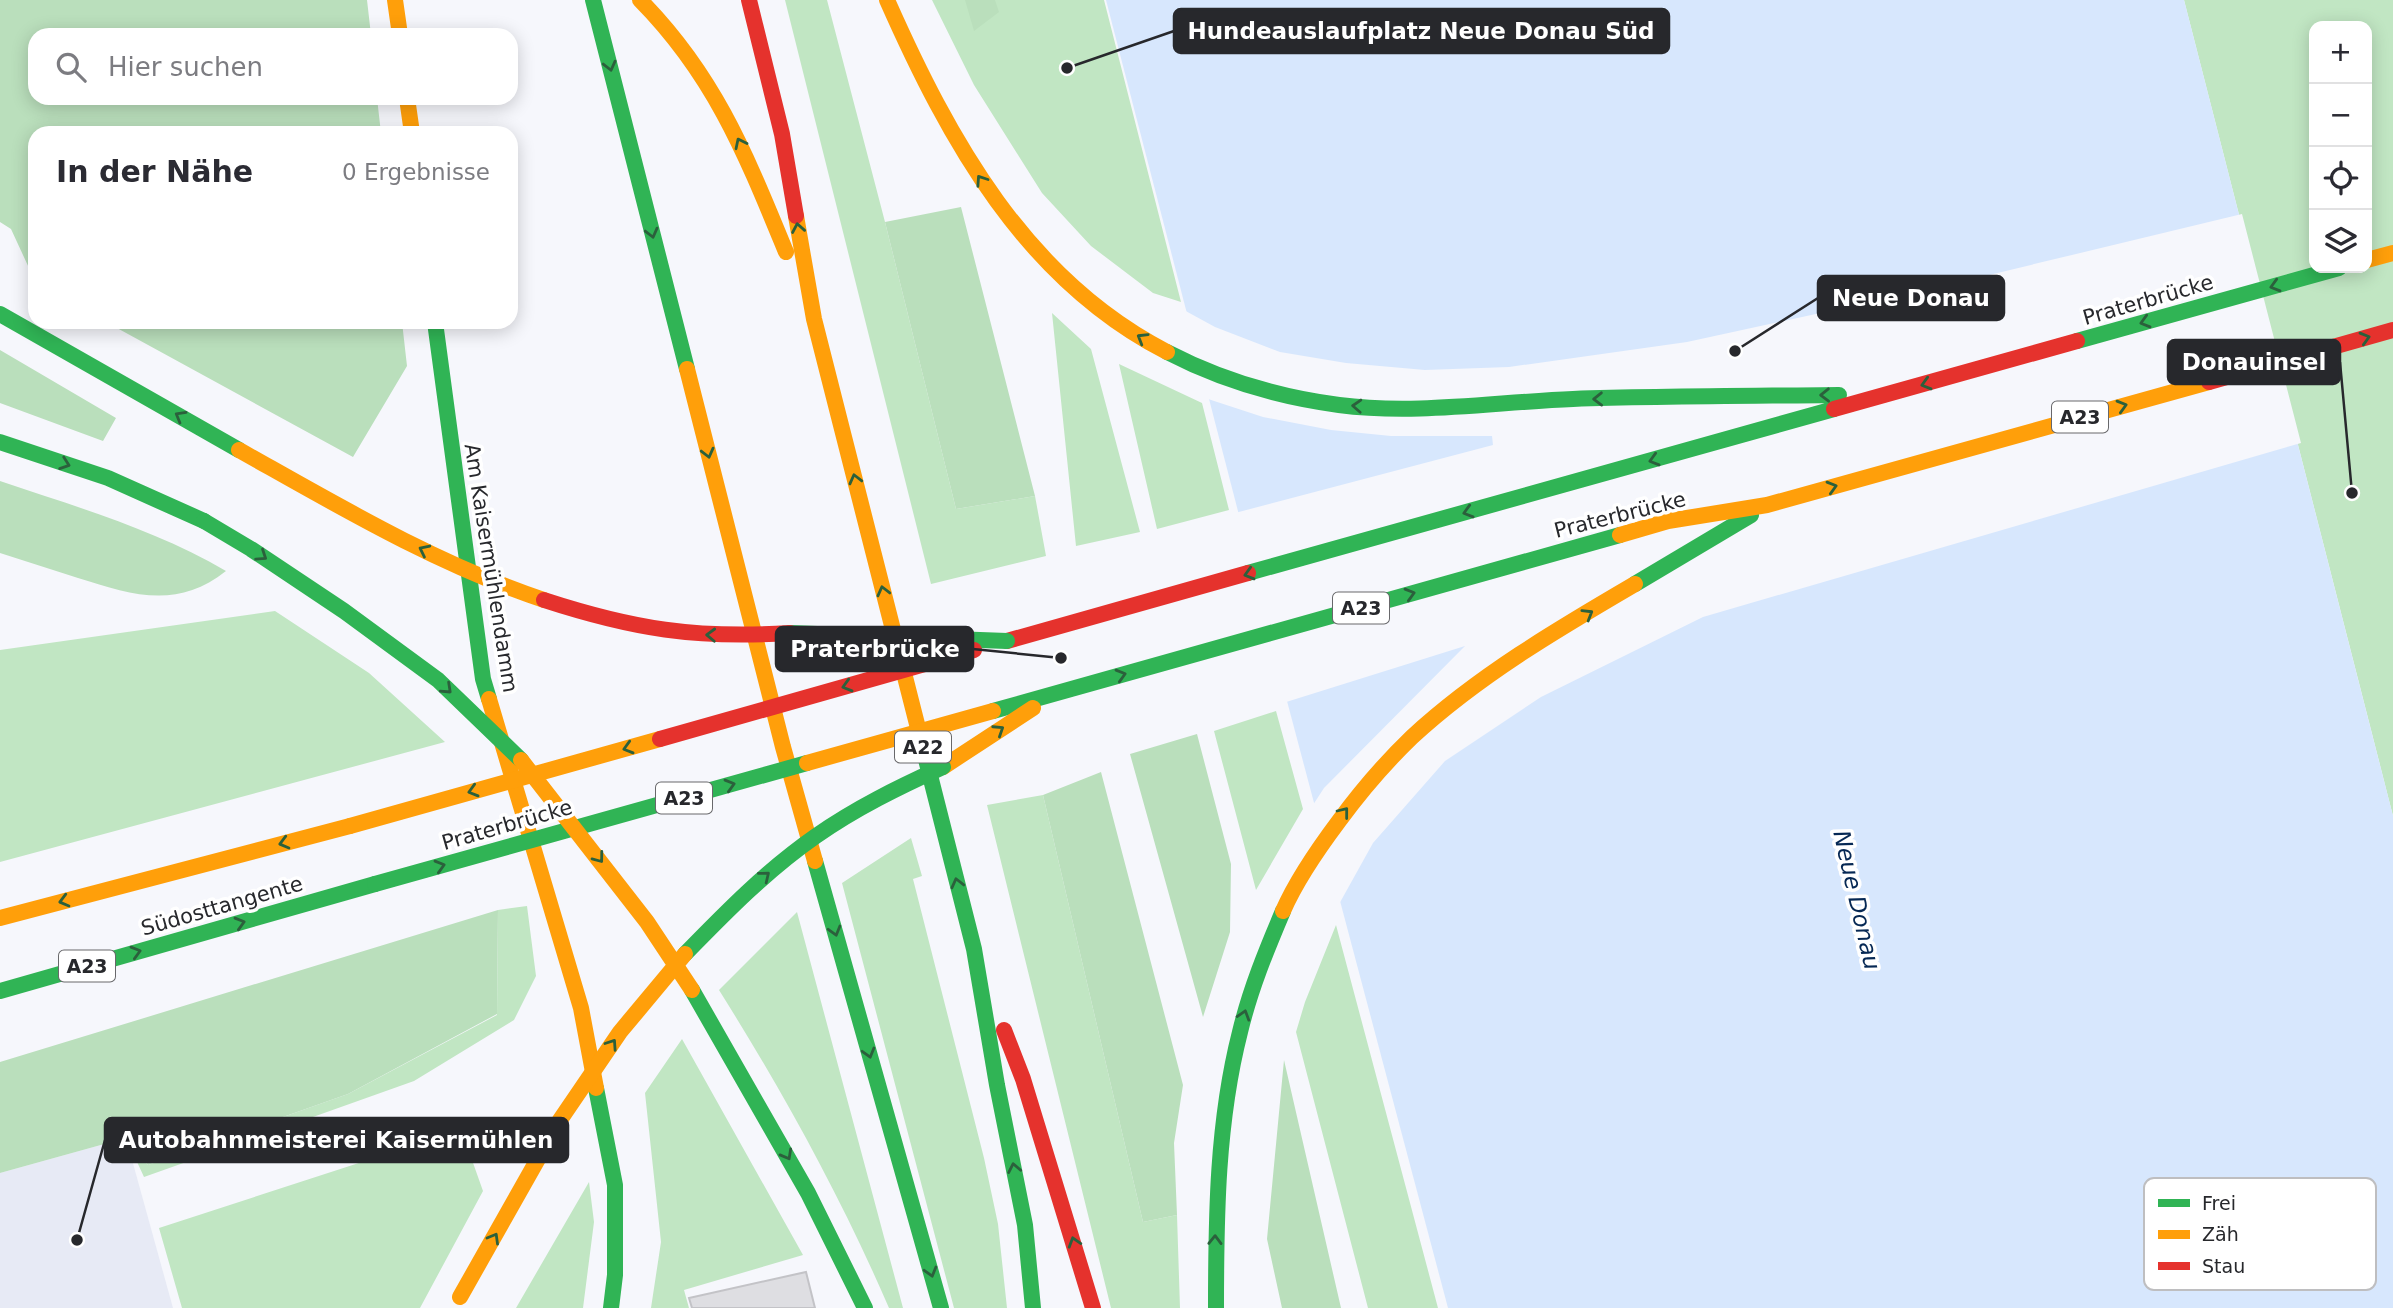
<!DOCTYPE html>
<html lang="de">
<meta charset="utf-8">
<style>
:root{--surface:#fff;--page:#f7f7f7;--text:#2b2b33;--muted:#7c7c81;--line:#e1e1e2}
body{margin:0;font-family:"DejaVu Sans",sans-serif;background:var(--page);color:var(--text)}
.controls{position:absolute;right:21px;top:21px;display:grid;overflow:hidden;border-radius:14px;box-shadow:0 4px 18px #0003}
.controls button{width:63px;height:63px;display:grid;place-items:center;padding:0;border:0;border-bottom:2px solid var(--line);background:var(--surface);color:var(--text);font:35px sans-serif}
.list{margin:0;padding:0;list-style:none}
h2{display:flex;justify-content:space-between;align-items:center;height:91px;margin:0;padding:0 28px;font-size:30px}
h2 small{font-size:23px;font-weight:400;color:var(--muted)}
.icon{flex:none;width:38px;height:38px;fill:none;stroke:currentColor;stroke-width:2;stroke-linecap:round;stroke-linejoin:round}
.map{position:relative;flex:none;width:2393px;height:1308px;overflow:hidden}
.search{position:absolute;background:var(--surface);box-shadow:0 4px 18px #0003;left:28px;top:28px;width:490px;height:77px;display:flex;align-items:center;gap:18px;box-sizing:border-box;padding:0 24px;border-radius:21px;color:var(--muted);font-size:26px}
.panel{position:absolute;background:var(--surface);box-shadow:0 4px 18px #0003;left:28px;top:126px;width:490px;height:203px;border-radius:21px}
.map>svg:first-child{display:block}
.built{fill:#e7eaf5}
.green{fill:#c1e6c3;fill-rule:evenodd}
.forest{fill:#badfbc}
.water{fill:#d7e7fd}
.pier{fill:#f6f7fc}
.building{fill:#dedee2;stroke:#c3c3c7;stroke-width:2}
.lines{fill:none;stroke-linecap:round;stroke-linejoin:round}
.fast{stroke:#30b455;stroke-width:16}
.slow{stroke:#ff9f0a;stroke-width:16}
.jam{stroke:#e5322d;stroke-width:16}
.fast-bridge{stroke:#30b455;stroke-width:16}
.slow-bridge{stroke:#ff9f0a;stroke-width:16}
.jam-bridge{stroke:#e5322d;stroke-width:16}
.oneway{stroke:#2b603c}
.labels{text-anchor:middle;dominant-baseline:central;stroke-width:7;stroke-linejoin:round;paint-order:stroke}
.shield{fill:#fff;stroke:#68686b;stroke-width:2}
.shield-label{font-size:19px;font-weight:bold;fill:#27282c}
.street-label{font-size:21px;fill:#27282c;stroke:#fff}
.water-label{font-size:23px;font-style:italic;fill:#062854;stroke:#fff}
.key{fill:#fff;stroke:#bebec0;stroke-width:2}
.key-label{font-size:19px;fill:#27282c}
.leader{fill:none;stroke:#27282c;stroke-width:2.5}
.callout-dot{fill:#27282c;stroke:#fff;stroke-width:2.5}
.callout{fill:#27282c;stroke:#27282c;stroke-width:2.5}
.callout-label{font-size:23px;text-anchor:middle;font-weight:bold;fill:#fff}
</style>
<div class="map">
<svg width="2393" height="1308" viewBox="0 0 2393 1308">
<rect width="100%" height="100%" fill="#f6f7fc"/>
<path class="built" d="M126 1138 173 1308H0V1173Z"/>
<path class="green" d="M785 0H827L885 222 956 509 1035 496 1046 556 931 584Z
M932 0H1104L1181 302 1153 293 1091 246 1042 193 974 85Z
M2184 0H2393V816L2368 718ZM2314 26H2367V268H2314Z
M1052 313 1091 349 1140 532 1076 546Z
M1119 364 1202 403 1229 510 1157 529Z
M275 611 369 673 445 742 0 862V650Z
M1276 711 1303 809 1256 890 1214 731Z
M1043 795 1143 1222 1177 1215 1180 1308H1111L987 805Z
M911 838 922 876 913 879 984 1158 998 1224 1007 1308H954L842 883Z
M527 906 536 976 514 1020 414 1081 144 1177 126 1138 148 1165 348 1094 497 1015 498 910Z
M797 912 903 1308H889C841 1197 783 1092 719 990Z
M1336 925 1438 1308H1368L1296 1032 1305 1002Z
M682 1039 803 1255 684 1290 689 1308H651L661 1242 645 1093Z
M442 1136 472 1160 483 1191 420 1308H182L159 1228Z
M589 1182 594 1222 583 1308H516Z"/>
<path class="forest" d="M0 0H367L371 35H35V98H377L381 133H35V281L11 229 0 222Z
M965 0H995L999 12 974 31Z
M961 207 1035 496 956 509 885 222Z
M106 322H402L407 366 353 457Z
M0 350 116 418 103 441 0 403Z
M0 481C77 507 156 530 226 571 177 610 132 595 78 578 52 570 26 561 0 553Z
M1197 734 1231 864 1230 932 1203 1017 1130 754Z
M1101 772 1183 1085 1174 1143 1177 1215 1143 1222 1043 795Z
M498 910 497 1014 348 1094 148 1165 126 1138 0 1173V1062Z
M1284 1060 1341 1308H1282L1267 1239Z"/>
<path class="water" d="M1106 0H2184L2393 816V1308H1448L1287 701Z"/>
<path class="pier" d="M2242 214 2301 443 1703 617 1541 697 1445 761 1373 843 1338 906 1311 808 1324 788 1465 646 1283 703 1235 513 1493 445 1492 436H1391L1331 430 1263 417 1205 398 1182 309 1215 327 1280 352 1346 363 1425 370 1509 367 1687 342 1935 288Z"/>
<path class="building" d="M806 1272 815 1308H692L689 1298Z"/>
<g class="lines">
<path class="fast" d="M593 0 687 369
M0 314 239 450
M435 322 483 679 489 699
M2077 341 2339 268
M1167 352C1221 380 1278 397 1339 405 1416 415 1495 402 1573 399 1661 396 1750 396 1839 395
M0 442 108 478 204 521
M1248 573 1834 409
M1635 584 1751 515
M993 711 1620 535
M918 728 974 949 997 1085 1025 1225 1033 1308
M815 861 941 1308
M692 990 808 1193 865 1308
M0 991 375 884
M596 1088 615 1185V1275L611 1308
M1216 1308C1216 1216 1217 1122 1240 1032 1250 990 1266 951 1283 911"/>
<path class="slow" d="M395 0 400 35
M640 0C715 76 746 155 786 252
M887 0C949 140 1025 279 1167 352
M407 98 412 133
M796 216 814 319 918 728
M2367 260 2393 253
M687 369 783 747 815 861
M1620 535 1668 521 1767 505 2209 382
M489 699 581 1008 596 1088
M943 767 1033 708
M1283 911C1297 879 1318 849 1339 821 1361 791 1385 763 1412 737 1478 676 1558 629 1635 584
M0 918 350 826"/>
<path class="jam" d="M749 0 782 134 796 216
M2209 382 2393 330
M1834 409 2077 341
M1007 641 1248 573
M1004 1030 1023 1079 1093 1308"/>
<path class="fast-bridge" d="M204 521 251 549 344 611 438 680 521 760
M790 633 1007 641
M375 884 807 763
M685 954C726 912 767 870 816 836 856 808 899 787 943 767"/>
<path class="slow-bridge" d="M239 450C337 505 436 564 544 600
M521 760 647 922 692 990
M807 763 993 711
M350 826 660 739
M460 1297 560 1120 620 1032 685 954"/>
<path class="jam-bridge" d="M544 600C633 629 696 639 790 633
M660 739 974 650"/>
</g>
<defs><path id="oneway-chevron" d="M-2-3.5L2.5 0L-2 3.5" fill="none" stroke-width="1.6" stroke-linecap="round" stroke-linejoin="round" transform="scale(1.75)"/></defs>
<g class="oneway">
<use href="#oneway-chevron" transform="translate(610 66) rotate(76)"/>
<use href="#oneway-chevron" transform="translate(740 143) rotate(-116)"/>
<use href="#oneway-chevron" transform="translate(981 180) rotate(-124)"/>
<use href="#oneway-chevron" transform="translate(798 228) rotate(-100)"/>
<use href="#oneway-chevron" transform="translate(652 233) rotate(76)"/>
<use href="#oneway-chevron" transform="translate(2275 286) rotate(164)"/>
<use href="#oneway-chevron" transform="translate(2145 322) rotate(164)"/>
<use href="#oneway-chevron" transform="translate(1142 338) rotate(-149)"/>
<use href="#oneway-chevron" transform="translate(2365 338) rotate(-16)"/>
<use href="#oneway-chevron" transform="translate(1926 384) rotate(164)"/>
<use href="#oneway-chevron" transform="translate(1825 395) rotate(179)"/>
<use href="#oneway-chevron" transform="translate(1598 399) rotate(179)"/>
<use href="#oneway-chevron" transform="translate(1357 406) rotate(-177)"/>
<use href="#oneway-chevron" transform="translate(2122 406) rotate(-16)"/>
<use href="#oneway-chevron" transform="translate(180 416) rotate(-150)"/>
<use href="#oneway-chevron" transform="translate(708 453) rotate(76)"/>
<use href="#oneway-chevron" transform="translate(1654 460) rotate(164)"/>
<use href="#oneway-chevron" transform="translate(65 464) rotate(19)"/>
<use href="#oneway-chevron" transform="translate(855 479) rotate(-104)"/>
<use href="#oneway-chevron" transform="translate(1832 487) rotate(-16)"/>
<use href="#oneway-chevron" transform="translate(1468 512) rotate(164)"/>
<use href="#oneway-chevron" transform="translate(424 550) rotate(-154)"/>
<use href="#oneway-chevron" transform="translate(262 556) rotate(34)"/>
<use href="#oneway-chevron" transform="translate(1249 574) rotate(164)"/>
<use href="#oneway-chevron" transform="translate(883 591) rotate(-104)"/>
<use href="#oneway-chevron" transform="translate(1410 594) rotate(-16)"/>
<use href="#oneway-chevron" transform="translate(1588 614) rotate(-31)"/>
<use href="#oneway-chevron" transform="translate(711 635) rotate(-178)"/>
<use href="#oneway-chevron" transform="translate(1121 675) rotate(-16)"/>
<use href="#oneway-chevron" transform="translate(847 686) rotate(164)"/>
<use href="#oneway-chevron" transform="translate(447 689) rotate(43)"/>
<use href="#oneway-chevron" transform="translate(999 730) rotate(-33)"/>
<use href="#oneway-chevron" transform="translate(628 748) rotate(164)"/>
<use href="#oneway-chevron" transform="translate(730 785) rotate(-16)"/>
<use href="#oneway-chevron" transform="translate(473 791) rotate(164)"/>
<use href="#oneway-chevron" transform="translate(1344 812) rotate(-52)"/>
<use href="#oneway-chevron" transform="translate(284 843) rotate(165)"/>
<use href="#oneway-chevron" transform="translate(599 858) rotate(53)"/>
<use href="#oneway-chevron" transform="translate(440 866) rotate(-16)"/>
<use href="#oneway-chevron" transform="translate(765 876) rotate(-39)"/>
<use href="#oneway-chevron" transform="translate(957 883) rotate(-104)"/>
<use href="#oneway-chevron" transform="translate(64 901) rotate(165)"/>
<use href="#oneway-chevron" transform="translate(240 923) rotate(-16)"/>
<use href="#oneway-chevron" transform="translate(835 931) rotate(74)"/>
<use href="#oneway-chevron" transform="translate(136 952) rotate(-16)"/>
<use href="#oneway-chevron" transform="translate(1244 1015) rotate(-73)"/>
<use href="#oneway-chevron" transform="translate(612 1044) rotate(-56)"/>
<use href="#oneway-chevron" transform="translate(869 1053) rotate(74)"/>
<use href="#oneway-chevron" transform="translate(787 1155) rotate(61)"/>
<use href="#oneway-chevron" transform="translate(1014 1168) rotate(-101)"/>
<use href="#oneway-chevron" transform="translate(494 1238) rotate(-60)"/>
<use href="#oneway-chevron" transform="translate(1215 1240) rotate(-89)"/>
<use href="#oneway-chevron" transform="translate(1074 1242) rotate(-107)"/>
<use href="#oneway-chevron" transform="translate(931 1272) rotate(74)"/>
</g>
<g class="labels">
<g class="shield">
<rect x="2052" y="401.5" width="56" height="31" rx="5"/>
<rect x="1333" y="592.5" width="56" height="31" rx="5"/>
<rect x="895" y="731.5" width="56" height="31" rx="5"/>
<rect x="656" y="782.5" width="56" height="31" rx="5"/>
<rect x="59" y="950.5" width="56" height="31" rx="5"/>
</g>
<g class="shield-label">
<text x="2080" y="417">A23</text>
<text x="1361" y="608">A23</text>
<text x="923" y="747">A22</text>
<text x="684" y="798">A23</text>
<text x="87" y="966">A23</text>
</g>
<g class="street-label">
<text transform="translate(2148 300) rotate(-16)">Praterbrücke</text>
<text transform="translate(1620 515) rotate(-14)">Praterbrücke</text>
<text transform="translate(491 568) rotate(81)">Am Kaisermühlendamm</text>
<text transform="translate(507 825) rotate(-16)">Praterbrücke</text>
<text transform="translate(222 906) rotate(-16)">Südosttangente</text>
</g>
<g class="water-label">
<text transform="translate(1857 900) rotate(77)">Neue Donau</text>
</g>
</g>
<rect x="2144" y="1178" width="232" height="112" rx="10" class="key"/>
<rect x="2158" y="1199" width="32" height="8" fill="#30b455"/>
<rect x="2158" y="1230" width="32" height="9" fill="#ff9f0a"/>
<rect x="2158" y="1262" width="32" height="8" fill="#e5322d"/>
<g class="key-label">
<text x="2202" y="1210">Frei</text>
<text x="2202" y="1241">Zäh</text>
<text x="2202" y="1273">Stau</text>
</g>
<path class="leader" d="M1067 68L1174 31M1735 351L1818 298M2352 493L2340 362M1061 658L973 649M77 1240L105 1140"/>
<g class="callout-dot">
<circle cx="1067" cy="68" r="7"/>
<circle cx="1735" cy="351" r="7"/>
<circle cx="2352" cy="493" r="7"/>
<circle cx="1061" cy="658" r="7"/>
<circle cx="77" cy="1240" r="7"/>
</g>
<g class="callout">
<rect x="1174" y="9" width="495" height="44" rx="7"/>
<rect x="1818" y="276" width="186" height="44" rx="7"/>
<rect x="2168" y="340" width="172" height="44" rx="7"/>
<rect x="776" y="627" width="197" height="44" rx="7"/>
<rect x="105" y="1118" width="463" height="44" rx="7"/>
</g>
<g class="callout-label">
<text x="1421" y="39">Hundeauslaufplatz Neue Donau Süd</text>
<text x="1911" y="306">Neue Donau</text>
<text x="2254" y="370">Donauinsel</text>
<text x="875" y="657">Praterbrücke</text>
<text x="336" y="1148">Autobahnmeisterei Kaisermühlen</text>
</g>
</svg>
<div class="controls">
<button>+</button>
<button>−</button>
<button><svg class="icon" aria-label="locate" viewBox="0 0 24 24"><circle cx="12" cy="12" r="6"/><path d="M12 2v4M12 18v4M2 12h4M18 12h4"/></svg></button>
<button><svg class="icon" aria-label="layers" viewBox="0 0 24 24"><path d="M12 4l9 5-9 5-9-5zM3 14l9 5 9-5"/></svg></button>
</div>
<div class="search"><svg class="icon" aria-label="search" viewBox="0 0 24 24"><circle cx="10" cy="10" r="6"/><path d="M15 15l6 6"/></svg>Hier suchen</div>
<section class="panel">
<h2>In der Nähe<small>0 Ergebnisse</small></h2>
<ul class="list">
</ul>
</section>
</div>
